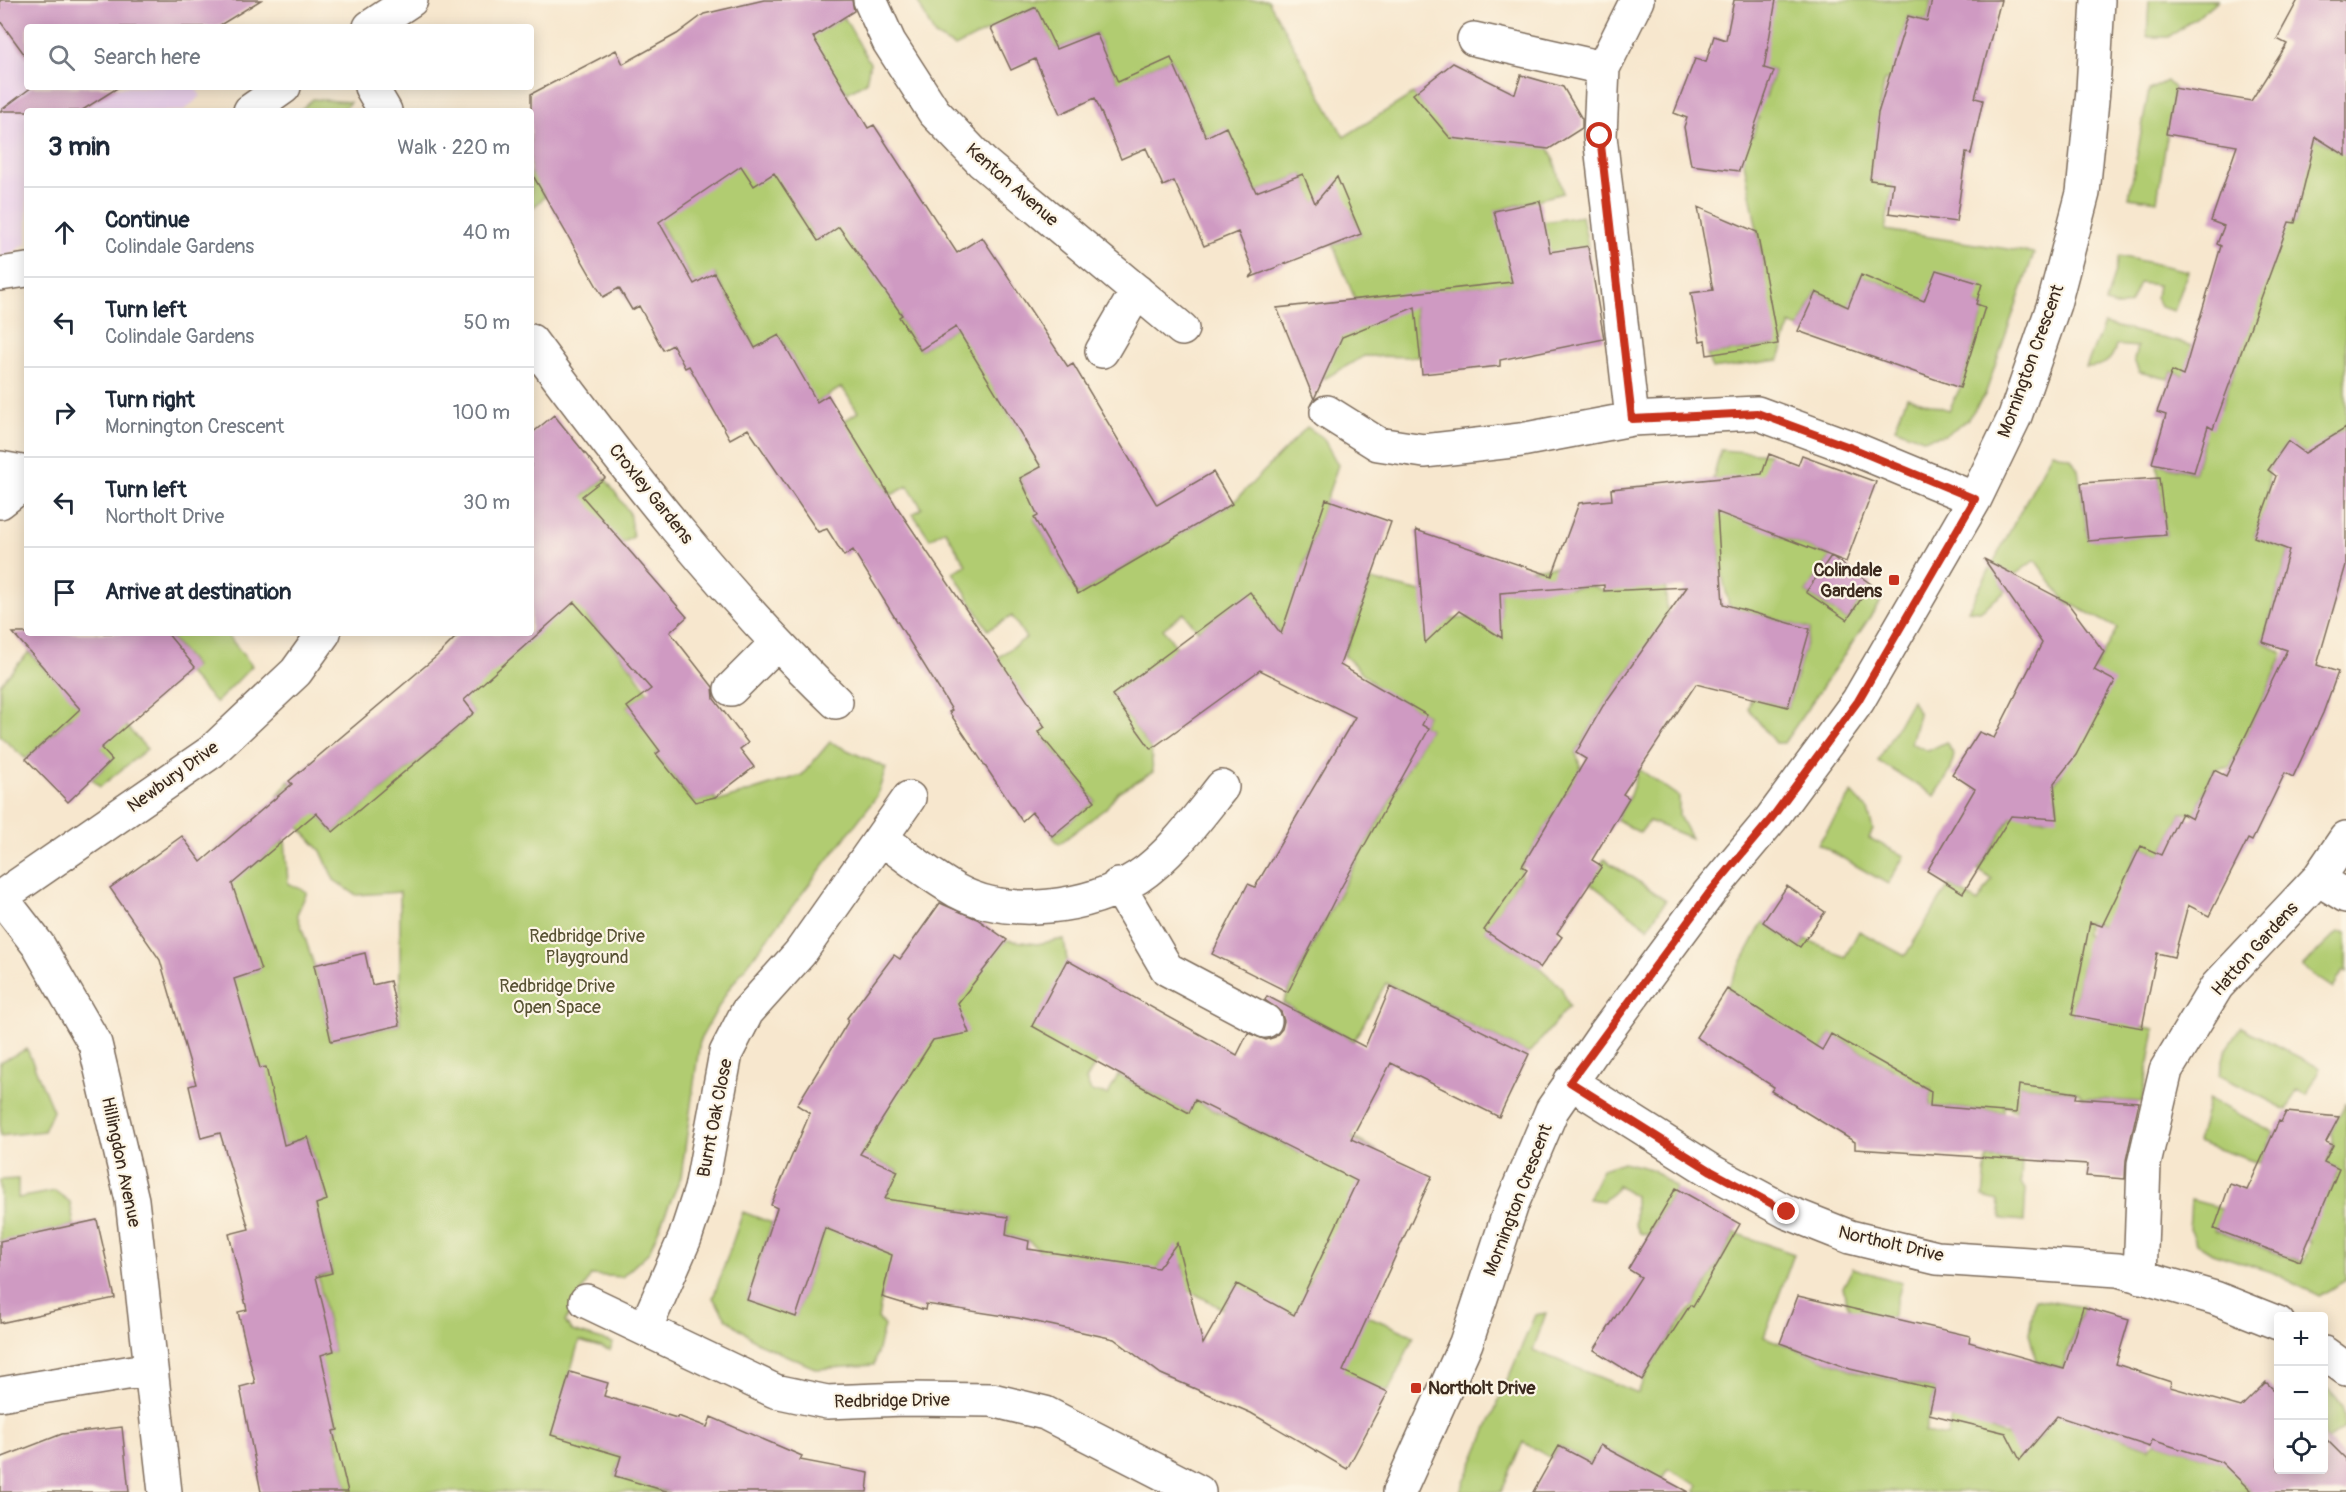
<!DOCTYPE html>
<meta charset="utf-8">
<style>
:root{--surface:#fff;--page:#f2f2f3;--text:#1f2937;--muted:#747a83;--line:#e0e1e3}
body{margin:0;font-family:Pangolin,sans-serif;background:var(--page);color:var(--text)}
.controls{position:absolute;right:18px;bottom:18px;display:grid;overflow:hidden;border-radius:6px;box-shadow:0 3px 15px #0003}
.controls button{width:54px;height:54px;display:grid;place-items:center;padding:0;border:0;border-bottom:2px solid var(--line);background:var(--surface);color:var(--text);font:30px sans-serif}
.stop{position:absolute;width:18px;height:18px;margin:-14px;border:4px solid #c8321e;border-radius:50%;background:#fff}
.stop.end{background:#c8321e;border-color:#fff;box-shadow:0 2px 6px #0008}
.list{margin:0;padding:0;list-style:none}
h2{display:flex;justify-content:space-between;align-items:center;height:78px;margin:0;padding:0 24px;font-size:26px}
h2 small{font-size:20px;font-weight:400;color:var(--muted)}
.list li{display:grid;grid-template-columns:39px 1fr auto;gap:18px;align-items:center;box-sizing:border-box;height:90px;padding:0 24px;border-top:2px solid var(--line)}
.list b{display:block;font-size:22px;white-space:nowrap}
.list p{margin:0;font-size:20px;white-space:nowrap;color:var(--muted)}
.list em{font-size:20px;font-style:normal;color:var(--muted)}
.icon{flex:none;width:33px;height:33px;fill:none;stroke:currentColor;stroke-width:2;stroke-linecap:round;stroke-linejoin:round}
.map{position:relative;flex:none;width:2346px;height:1492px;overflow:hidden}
.search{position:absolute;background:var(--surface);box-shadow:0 3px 15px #0003;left:24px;top:24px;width:510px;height:66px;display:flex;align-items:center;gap:15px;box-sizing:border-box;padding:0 21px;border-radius:6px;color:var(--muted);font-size:22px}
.panel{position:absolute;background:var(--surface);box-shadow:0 3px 15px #0003;left:24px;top:108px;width:510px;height:528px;border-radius:6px}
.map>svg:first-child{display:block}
.built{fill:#ebd1eb}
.green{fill:#b1cc71;stroke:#767b48;stroke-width:1.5}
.building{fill:#cf9ac2}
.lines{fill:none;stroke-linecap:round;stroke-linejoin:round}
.minor-casing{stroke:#7d6c5c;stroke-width:36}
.minor{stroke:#fff;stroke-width:33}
.route{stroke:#c8321e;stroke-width:8}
.poi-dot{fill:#c8321e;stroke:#fcf5e5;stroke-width:2}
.labels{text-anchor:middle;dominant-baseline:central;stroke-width:4.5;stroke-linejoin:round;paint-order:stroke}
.street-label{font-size:18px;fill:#3b2a1e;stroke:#fcf5e5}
.poi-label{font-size:18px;font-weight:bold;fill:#3b2a1e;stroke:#fcf5e5;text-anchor:end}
.park-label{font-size:18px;fill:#585233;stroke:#fcf5e5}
</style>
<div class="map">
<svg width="2346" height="1492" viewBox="0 0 2346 1492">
<rect width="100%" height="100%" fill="#fcf5e5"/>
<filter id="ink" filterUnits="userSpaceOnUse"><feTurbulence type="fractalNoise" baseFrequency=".0167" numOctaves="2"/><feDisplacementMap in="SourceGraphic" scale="12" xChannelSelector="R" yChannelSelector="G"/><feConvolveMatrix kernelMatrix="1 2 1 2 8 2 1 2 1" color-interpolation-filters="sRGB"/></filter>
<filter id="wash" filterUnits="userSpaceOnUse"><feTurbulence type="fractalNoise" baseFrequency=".008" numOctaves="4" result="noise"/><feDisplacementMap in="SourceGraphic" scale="24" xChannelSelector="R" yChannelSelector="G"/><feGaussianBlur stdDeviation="1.35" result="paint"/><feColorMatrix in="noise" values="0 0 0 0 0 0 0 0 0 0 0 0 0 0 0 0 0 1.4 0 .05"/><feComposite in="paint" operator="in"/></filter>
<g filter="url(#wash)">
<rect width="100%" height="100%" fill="#f7e7ce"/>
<path class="built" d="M0 0 27 27V87H194L201 96 183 111H27V243L0 261Z"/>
<path class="green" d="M917 0H1268L1344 137 1413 94C1440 125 1453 139 1496 143L1507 117C1553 136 1550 148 1563 193L1495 211 1544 222 1582 216 1588 246 1561 251 1565 276 1413 294 1420 357 1364 356 1324 379 1302 370 1296 355 1366 326 1333 245 1361 234 1351 210 1322 222 1303 174 1256 192 1226 128 1206 137 1171 58 1132 76 1120 87 1096 33 1056 49 1035 7 955 47 935 36Z
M1776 0H1932L1927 21 1908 16 1901 39 1913 85 1885 80 1879 107 1906 113 1874 150 1870 180 1893 183 1885 230 2034 253 1985 395 1967 420 1945 435 1923 439 1895 428 1907 397 1949 410 1960 388 1985 307 1976 304 1924 301 1861 275 1848 307 1816 292 1799 328 1790 324 1779 360 1712 369 1707 355 1774 345 1761 251 1743 157 1727 128 1752 137 1759 118 1743 112 1750 93 1766 97 1774 71 1745 62Z
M2149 0H2218C2203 15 2186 23 2170 37H2147Z
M844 17 870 63 866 82 847 93 839 80 802 102 796 208 818 241 840 226 926 299 899 317 920 350 957 326 1041 467 1020 478 1026 492 1045 497 1051 509 1034 519 1078 594 1232 504 1307 427 1323 438 1338 465 1304 564 1286 641 1250 593 1198 631 1184 613 1163 629 1178 649 1112 695 1151 749 1153 772 1118 792 1106 808 1059 844 1052 836 1095 801 1040 734 1045 727 997 658 1026 638 1012 616 988 630 953 572 966 565 945 530 930 539 913 514 922 508 908 486 891 495 841 423 858 412 842 387 798 414 804 380 780 336 756 348 715 274 695 284 659 221 542 191 545 197 531 209V134L796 46Z
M2167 81 2174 88 2157 201 2129 197 2149 90Z
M313 99 350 102 342 111H299Z
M2308 133 2340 153 2346 144V428L2325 441 2317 460 2288 442 2268 470V499L2254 537 2289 550 2263 642 2283 653C2268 693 2249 729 2230 767L2214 770 2195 813H2181L2161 855 2141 846 2127 874 2114 928 2087 922 2085 934 2095 937 2085 950 2072 1014 2155 1029 2142 1102 2083 1098 2077 1092 2020 1085 2016 1111 2004 1105V1112L1930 1106 1931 1088 1892 1085 1893 1069 1831 1034 1817 1058 1727 989 1763 922 1800 947 1806 939 1845 957 1859 931 1905 956 1949 885 1978 902 1992 879 1978 870 2014 812V804L2033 818 2047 819 2057 808 2056 797 2049 790 2062 773 2044 762 2117 628 2065 601 2035 560 2002 584 2006 591 1980 611 1968 610 2052 452 2071 458 2078 469 2088 540 2166 535 2157 464 2194 473 2204 440 2182 434 2221 408 2287 223H2295L2303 189 2292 183Z
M2119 256 2188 271 2174 311 2160 307 2156 297 2158 285 2139 283 2130 304 2120 307 2106 303Z
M2104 324 2195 346 2185 376 2172 371 2169 379 2139 372 2134 360 2137 347 2116 345C2112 363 2103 366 2086 367Z
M1721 450 1769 454 1776 535 1831 556 1806 592 1847 620 1867 589 1883 598 1784 743H1775L1748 708 1752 697 1788 707 1810 629 1729 606 1721 569 1713 478Z
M605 478 629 512 633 537 622 543 607 600 587 617 630 666 648 692 627 707 661 750 656 754 694 802 715 797 716 802 802 775 830 742 886 768 877 796 728 990 700 1040 681 1177 649 1252 622 1277 591 1275 565 1322 572 1331 613 1343 610 1350 579 1341 552 1436 621 1456 615 1476 670 1492H348L334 1431 338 1430 320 1355 334 1351 318 1277 332 1273 316 1203 327 1200 308 1137 284 1145 266 1068 260 1069 233 979 260 970 201 863 232 836 255 864 285 839 288 883 307 892 297 914 314 965 331 1040 400 1025V892L356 895 334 880 321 851 282 809 278 795 289 781 333 832 474 713 463 699 531 633 560 515Z
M1568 565 1570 588 1592 586 1604 591 1664 567 1668 623 1632 665 1603 706 1576 753 1581 769 1522 866 1520 879 1485 930 1540 968 1561 987 1569 1006 1529 1054 1386 983 1354 1041 1283 1003C1329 910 1379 820 1429 729L1422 725 1427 715 1378 688 1344 655 1371 580 1421 592 1451 619 1501 616 1500 588 1531 569Z
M97 633 95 692 147 749 100 787 92 779 112 760 71 717 26 759 0 736V684L29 652 49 674Z
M167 633H226L252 666 216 703 188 673 195 666Z
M1912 700 1919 714 1911 743 1928 751 1946 742 1954 755 1950 772 1935 796 1878 761Z
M1639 769 1679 797V816L1691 838 1649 821 1640 833 1616 819 1629 798Z
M1852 793 1868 810 1873 830 1869 838 1904 856 1888 884 1818 844Z
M1604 859 1666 900 1648 928 1590 883Z
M2338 932H2346V972L2343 971 2333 988 2302 967Z
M1064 939 1067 960 1098 1060 1086 1080 1091 1091 1108 1095 1118 1075 1188 1112 1195 1101 1300 1153 1321 1111 1357 1128 1352 1137 1376 1150 1306 1289 1414 1336 1388 1392 1341 1371 1237 1284 1223 1309 1179 1285 1185 1275 1183 1265 1166 1258 1154 1273 1039 1251 1029 1241 1006 1235 1008 1217 955 1208 949 1226 882 1297 878 1318 884 1326 874 1365 817 1369 758 1343 726 1318 713 1298 743 1212 772 1223 747 1300 796 1316 825 1228 838 1233 850 1205 877 1217 898 1171 860 1154 947 1002 1007 940 1037 944Z
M2241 1027 2320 1068 2307 1095 2297 1090 2287 1110 2219 1075 2226 1049Z
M27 1049 53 1111 44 1131 0 1136V1062Z
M2209 1099 2274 1132 2259 1163 2197 1142Z
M2346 1102V1280L2319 1296 2274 1273 2212 1253 2196 1243 2189 1229 2191 1200 2222 1208 2214 1230 2303 1263 2311 1242 2297 1237 2313 1196 2328 1194 2339 1169 2325 1163 2333 1145 2331 1132Z
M1987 1158 2022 1159 2021 1183 2026 1189 2024 1221 2002 1219 1998 1201 1983 1197Z
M1623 1162 1651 1169 1676 1188 1648 1235 1640 1233 1635 1224V1196L1618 1185 1614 1192 1603 1201 1588 1199 1602 1169Z
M18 1179V1198L55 1191 70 1202 74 1225 0 1242V1180Z
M1735 1233 1794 1254 1764 1337 1860 1373 1935 1389 1925 1432 1947 1436 1957 1394 1991 1429 2031 1447 2043 1433 2049 1411 2149 1448 2156 1441 2234 1466 2241 1481 2252 1492H1695L1698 1485 1668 1469 1657 1488 1634 1476 1639 1465 1601 1446 1590 1463 1559 1446 1551 1458 1523 1442 1501 1492H1460L1535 1315 1546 1313 1533 1350 1638 1393C1650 1361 1673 1333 1693 1306 1709 1284 1721 1257 1735 1233Z
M1853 1268 1902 1283 1892 1318 1854 1315 1846 1302 1843 1287Z
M2035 1299 2083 1307 2062 1368 2036 1361 2029 1333Z
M2324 1387C2339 1396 2346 1410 2344 1428L2327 1440 2324 1437Z"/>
<g id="blocks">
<path class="building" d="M0 0H261L217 27H27V58L0 21Z
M764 0H852L854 11 813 37 868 128 874 125 957 253 982 237 1068 367 1073 364 1157 505 1213 472 1232 504 1078 594 1034 518 1038 516 1020 478 1041 467 956 327 920 350 899 317 902 315 839 227 818 241 774 173 754 186 741 166 659 222 694 284 714 273 755 348 779 335 817 402 828 395 897 507 1045 727 1038 732 1095 801 1052 836 1032 812 1022 821 949 712 952 710 853 550 844 556 827 529 818 532 748 429 730 439 689 366 685 368 673 345 663 350 639 306 632 310 619 288 603 297 531 172V94L616 50 623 64 677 34 704 14Z
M1734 0H1776L1764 68 1774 71 1739 171 1691 165 1684 127 1687 118 1674 113 1695 59 1706 62 1714 36 1726 40Z
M1932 0H2001L1975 98 1983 100 1971 154 1966 153 1956 222 1889 213 1893 183 1870 180 1878 113 1908 16 1927 21Z
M2298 0H2346V156L2316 137 2295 223 2289 222 2213 429 2208 426 2194 472 2152 463 2166 415 2157 412 2172 371 2183 376 2221 246 2217 244 2224 226 2211 221 2237 146 2166 134 2174 88 2251 101 2287 44 2277 39Z
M1036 7 1056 49 1096 33 1118 82 1171 58 1206 137 1226 127 1256 192 1303 174 1315 203 1337 177 1361 234 1249 278 1254 273 1238 232 1204 246 1174 181 1163 186 1146 148 1121 159 1095 98 1060 114 1035 59 1011 70 991 28Z
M1453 63 1515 94 1521 75 1563 87 1582 119V128L1549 149 1450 138 1413 94Z
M32 87H119L81 111H0Z
M1540 201 1550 252 1588 246 1604 339 1500 360V366L1422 374 1415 307 1342 337 1314 399 1277 308 1512 282 1494 211Z
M1698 207 1757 232 1778 344 1707 355 1705 340 1700 341 1691 293 1713 290Z
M1936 270 1982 284 1976 304 1985 307 1960 388 1798 331 1816 292 1848 307 1861 275 1924 301Z
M554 415 605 478 582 496 687 617 670 632 713 687 714 699 748 743 740 749 754 767 715 797 695 802 656 754 660 751 627 707 651 689 574 602 464 700 474 713 333 832 316 813 232 884 261 970 234 979 260 1068 266 1067 284 1145 308 1137 327 1200 316 1204 332 1273 316 1277 334 1351 321 1355 338 1430 333 1431 348 1492H261L240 1387 255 1383 238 1312 247 1310 229 1234 249 1229 220 1133 201 1138 189 1086 196 1084 160 960 110 888 182 836 201 862 292 784 289 781 437 656 460 633H531V434Z
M2346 428V565L2317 665 2338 672 2323 713 2293 777 2285 773 2252 841 2248 839 2209 916 2188 905 2174 957 2157 953 2142 1028 2072 1015 2090 922 2102 926 2141 846 2161 855 2181 813 2192 819 2214 770 2226 776 2287 650 2263 642 2289 550 2254 537 2276 476 2268 470 2288 441 2305 453Z
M1769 454 1798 465 1802 455 1876 482 1846 562 1831 556 1871 584 1847 620 1806 592 1831 556 1717 512 1723 604 1810 629 1788 707 1696 684 1623 794 1629 798 1592 860 1602 866 1557 933 1562 937 1540 968 1484 930 1527 869 1522 866 1586 759 1576 753 1603 706 1687 587 1604 591V585L1500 593 1502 638 1459 611 1425 643 1416 530 1552 576 1579 503 1612 500 1611 489 1762 474Z
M2159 478 2166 535 2088 541 2081 483Z
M1326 499 1391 522 1340 665 1427 715 1422 725 1429 729 1337 895 1288 992 1212 954 1248 884 1255 887 1355 717 1260 670 1151 749 1112 695 1250 592 1281 634Z
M1984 559 2067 602 2104 652 2094 670 2115 681 2076 755 2054 783 2058 819 2011 816 1963 893 1927 871 1975 789 1952 774 1979 732 1994 738 2042 643Z
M13 633H167L195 667 101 748 112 760 68 802 26 759 80 709Z
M1787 886 1825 912 1800 947 1763 922Z
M940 903 977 919 1007 940 958 1003 969 1033 933 1040 860 1154 898 1171 885 1199 1008 1217 1006 1235 1029 1241 1028 1249 1158 1268 1177 1243 1203 1344 1237 1284 1294 1315 1357 1181 1195 1100 1189 1113 1032 1026 1067 960 1237 1055 1248 1033 1266 1040 1275 1037 1282 1029 1284 1021 1281 1012 1265 1000 1267 996 1365 1047 1391 986 1529 1054 1499 1117 1391 1063 1351 1139 1432 1176 1343 1371 1388 1392 1347 1469 1251 1413 1161 1374 1114 1339 1018 1318 926 1304 925 1310 882 1297 892 1255 825 1228 796 1317 747 1300 777 1208 771 1205 810 1113 797 1105 849 1020 847 1018 894 955 900 959Z
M365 953 372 985 390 981 400 1025 331 1041 314 965Z
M1727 989 1822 1050 1831 1034 1931 1091 1930 1106 2016 1113 2019 1085 2077 1093 2076 1098 2139 1102 2126 1160 2125 1179 2086 1176 2088 1164 1855 1149V1142L1771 1091 1774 1087 1696 1037Z
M2286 1112 2339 1117 2326 1142 2333 1145 2324 1162 2339 1169 2300 1261 2214 1229 2230 1184 2247 1190 2279 1121 2281 1122Z
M1676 1188 1740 1224 1693 1307 1690 1305 1642 1380 1594 1350 1641 1277 1628 1269Z
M97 1220 115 1298 0 1323V1241Z
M1798 1296 1970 1336 1969 1342 2064 1369 2083 1307 2129 1320 2116 1364 2171 1382 2170 1387 2241 1407 2266 1382 2278 1394V1470H2324V1437L2346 1459V1492H2252L2221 1462 2152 1440 2150 1447 2057 1416 2020 1460 2006 1433 1929 1414 1935 1389 1850 1369 1780 1343Z
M570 1372 608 1383 604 1396 677 1418 678 1416 707 1427 711 1417 802 1456 800 1460 869 1473 867 1492H669L615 1476 621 1456 551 1435Z
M122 1427 129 1492H0V1458L62 1434Z
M1600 1445 1688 1492H1533L1559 1446 1591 1463Z"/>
</g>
</g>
<g filter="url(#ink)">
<use href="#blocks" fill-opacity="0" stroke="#7d6c5c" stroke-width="1.5"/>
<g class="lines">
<defs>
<path id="minor" d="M870 0 889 42 934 112 982 162 1182 329
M370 27 411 0
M1474 39 1603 68
M371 87 385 111
M250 111 284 87
M0 274 27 270
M531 341C623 465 724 595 836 702
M1102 351 1137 291
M1327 412 1378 444 1424 451 1521 440 1632 419 1757 413 1852 448 1975 499
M1632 419 1600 136 1603 68 1637 0
M0 468 27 473
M0 502 27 481
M731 689 776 644
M881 838C906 856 930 876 957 891 1009 919 1089 908 1138 877 1169 857 1199 816 1222 787
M2318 879 2346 896
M1118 885 1167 969 1265 1021
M0 896 38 945 95 1044 132 1200 165 1492
M1 897 211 752 296 672 324 633
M1570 1082 1711 1171 1787 1212 1850 1237 1937 1258 2118 1270 2215 1298 2278 1323
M2140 1277 2144 1164 2166 1070 2217 986 2318 879 2346 838
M586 1301 775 1391 827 1402 904 1399 992 1400 1045 1413 1199 1492
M645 1329 685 1238 701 1189 726 1053 747 1012 800 953 909 798
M2324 1353 2346 1369
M0 1394 151 1369
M1399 1492 1466 1343 1512 1204 1552 1110 1603 1036 1709 893 1771 819 1858 701 1975 499 2015 416 2054 304 2083 193 2093 90 2098 0"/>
</defs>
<use href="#minor" class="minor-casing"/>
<use href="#minor" class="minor"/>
</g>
</g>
<g class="lines" filter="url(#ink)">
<path class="route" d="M1600 136 1632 419 1757 413 1852 448 1975 499 1858 701 1771 819 1709 893 1570 1082 1711 1171 1787 1212"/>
</g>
<g class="poi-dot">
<rect x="1888" y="574" width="12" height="12" rx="3"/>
<rect x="1410" y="1382" width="12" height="12" rx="3"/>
</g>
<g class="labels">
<g class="street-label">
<text transform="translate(1012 185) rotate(41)">Kenton Avenue</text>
<text transform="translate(2031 361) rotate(-70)">Mornington Crescent</text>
<text transform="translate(651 494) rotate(51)">Croxley Gardens</text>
<text transform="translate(173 777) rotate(-36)">Newbury Drive</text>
<text transform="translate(2255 949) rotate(-48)">Hatton Gardens</text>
<text transform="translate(715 1118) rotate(-79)">Burnt Oak Close</text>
<text transform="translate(121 1162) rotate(78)">Hillingdon Avenue</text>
<text transform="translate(1518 1200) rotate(-69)">Mornington Crescent</text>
<text transform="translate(1891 1244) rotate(13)">Northolt Drive</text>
<text transform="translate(892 1401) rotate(-1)">Redbridge Drive</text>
</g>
<g class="poi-label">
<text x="1882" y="570">Colindale<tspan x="1882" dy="21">Gardens</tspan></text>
<text x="1428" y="1388" text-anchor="start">Northolt Drive</text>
</g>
<g class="park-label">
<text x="587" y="936">Redbridge Drive<tspan x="587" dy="21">Playground</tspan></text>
<text x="557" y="986">Redbridge Drive<tspan x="557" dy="21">Open Space</tspan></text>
</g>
</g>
</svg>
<div class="controls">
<button>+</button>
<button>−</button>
<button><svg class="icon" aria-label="locate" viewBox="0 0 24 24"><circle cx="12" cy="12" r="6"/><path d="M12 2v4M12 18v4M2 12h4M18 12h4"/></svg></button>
</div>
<div class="stop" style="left:1600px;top:136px"></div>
<div class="stop end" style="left:1787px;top:1212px"></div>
<div class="search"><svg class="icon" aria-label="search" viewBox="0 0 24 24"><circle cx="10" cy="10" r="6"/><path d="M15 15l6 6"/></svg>Search here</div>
<section class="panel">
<h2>3 min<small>Walk · 220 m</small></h2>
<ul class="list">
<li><svg class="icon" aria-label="ahead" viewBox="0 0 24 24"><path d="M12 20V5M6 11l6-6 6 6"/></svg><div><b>Continue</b><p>Colindale Gardens</p></div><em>40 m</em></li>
<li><svg class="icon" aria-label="left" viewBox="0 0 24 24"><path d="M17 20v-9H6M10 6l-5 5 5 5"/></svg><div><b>Turn left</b><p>Colindale Gardens</p></div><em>50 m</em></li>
<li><svg class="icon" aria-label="right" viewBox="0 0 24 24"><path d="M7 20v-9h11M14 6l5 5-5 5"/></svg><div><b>Turn right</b><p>Mornington Crescent</p></div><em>100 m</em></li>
<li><svg class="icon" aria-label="left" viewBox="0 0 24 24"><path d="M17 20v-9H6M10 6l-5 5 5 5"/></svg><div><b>Turn left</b><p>Northolt Drive</p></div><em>30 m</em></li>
<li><svg class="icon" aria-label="arrive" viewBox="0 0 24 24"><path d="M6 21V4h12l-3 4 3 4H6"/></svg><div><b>Arrive at destination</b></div></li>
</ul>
</section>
</div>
